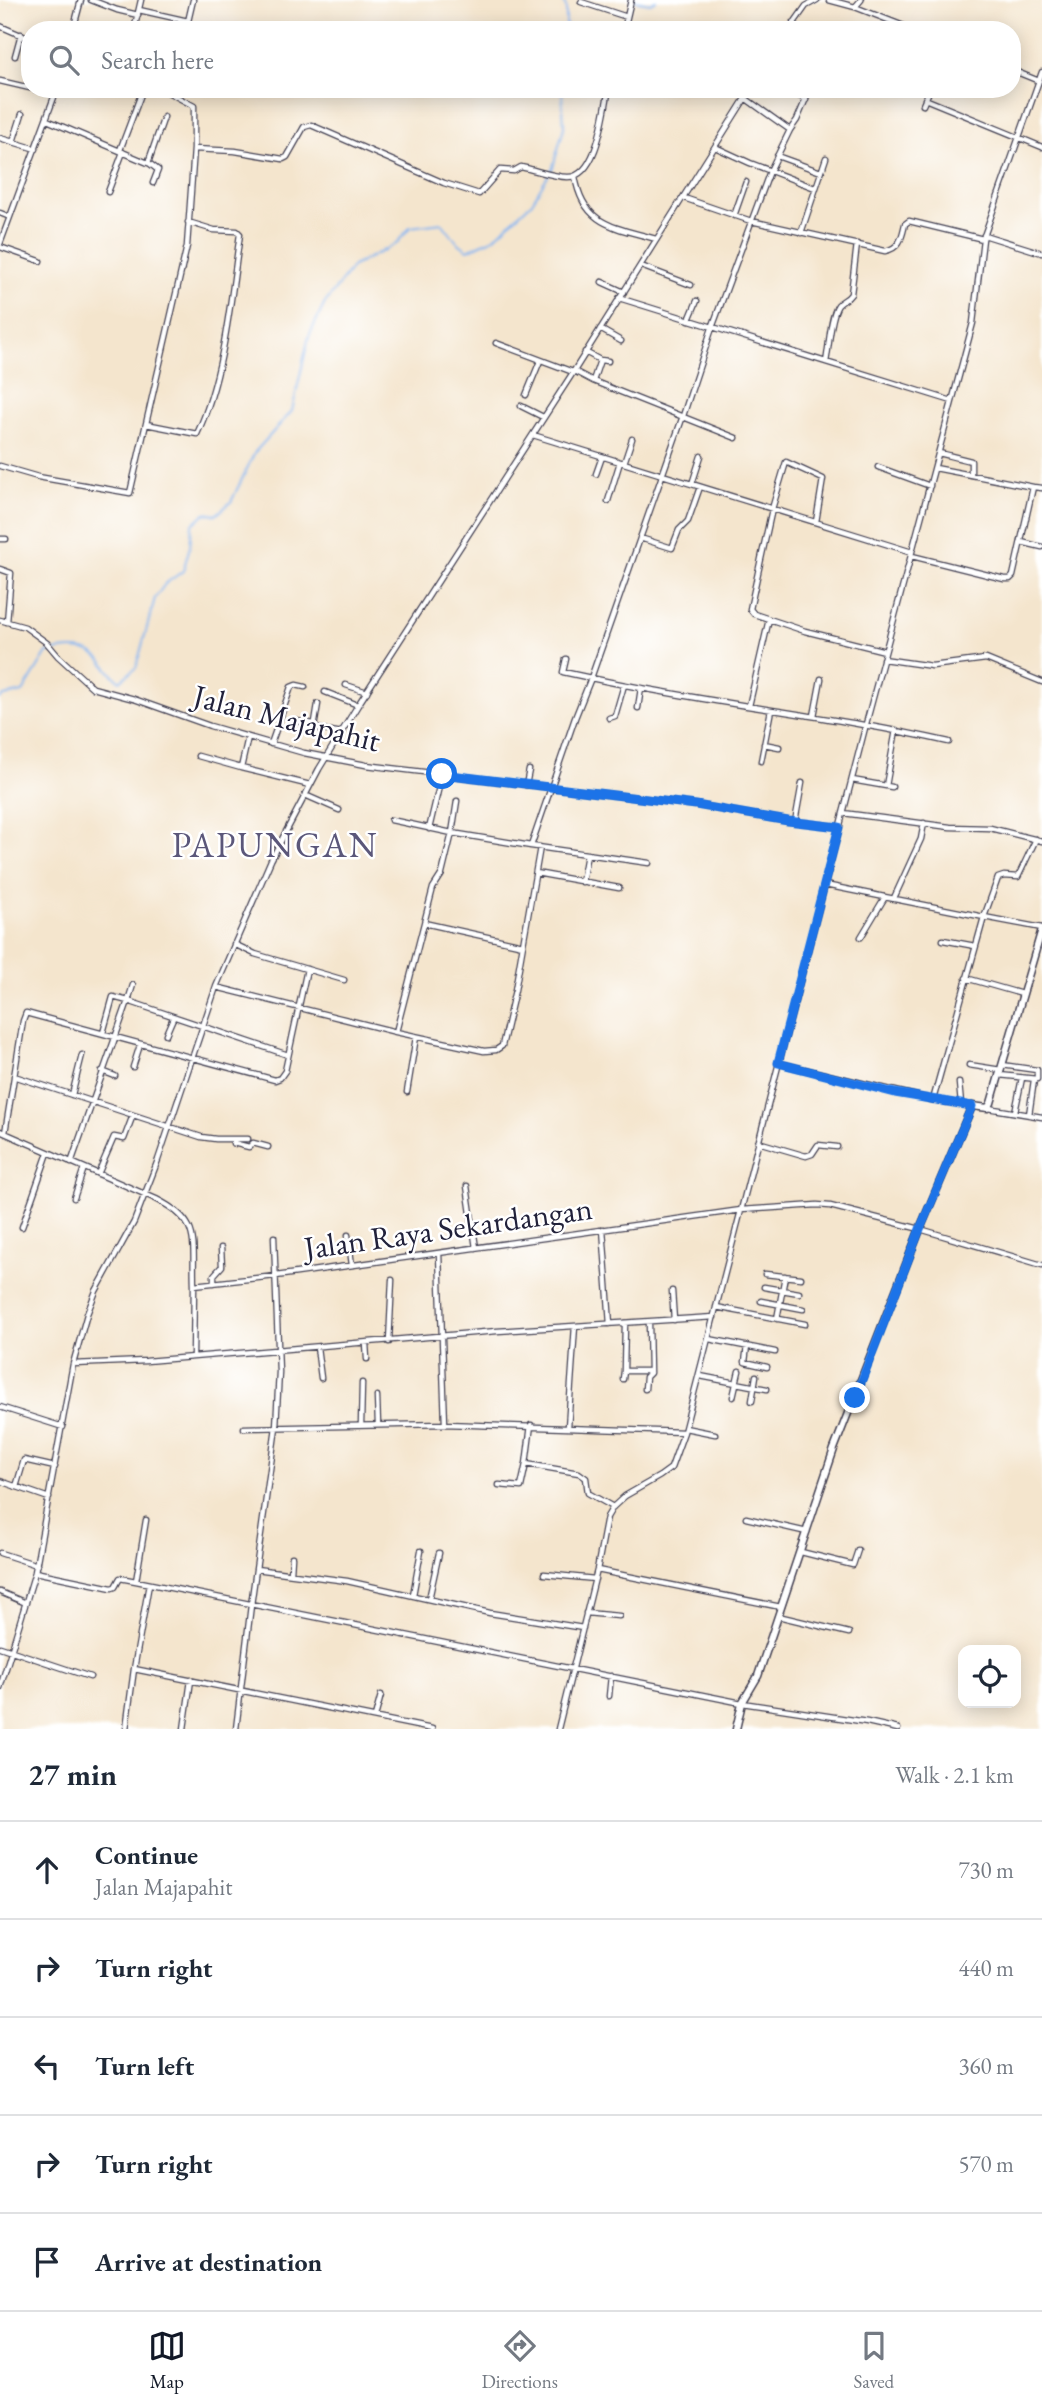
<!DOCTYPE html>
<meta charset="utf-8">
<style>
:root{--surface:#fff;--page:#f2f2f3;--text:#1f2937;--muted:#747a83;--line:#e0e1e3;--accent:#111827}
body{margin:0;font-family:"EB Garamond",serif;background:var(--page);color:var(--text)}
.controls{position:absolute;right:21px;bottom:21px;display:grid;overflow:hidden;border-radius:14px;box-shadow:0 4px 18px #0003}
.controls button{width:63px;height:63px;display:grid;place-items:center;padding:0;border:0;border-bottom:2px solid var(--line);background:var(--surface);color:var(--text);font:35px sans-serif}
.stop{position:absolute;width:21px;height:21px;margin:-16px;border:5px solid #1a73e8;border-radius:50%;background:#fff}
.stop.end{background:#1a73e8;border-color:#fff;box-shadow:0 2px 7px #0008}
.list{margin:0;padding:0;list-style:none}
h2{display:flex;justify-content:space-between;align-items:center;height:91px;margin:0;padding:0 28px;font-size:30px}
h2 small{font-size:23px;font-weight:400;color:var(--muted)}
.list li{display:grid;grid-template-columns:46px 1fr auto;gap:21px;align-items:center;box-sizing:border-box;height:98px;padding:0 28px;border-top:2px solid var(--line)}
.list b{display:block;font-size:26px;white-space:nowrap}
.list p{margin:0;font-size:23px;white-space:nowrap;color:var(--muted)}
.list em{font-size:23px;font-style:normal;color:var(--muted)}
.icon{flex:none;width:38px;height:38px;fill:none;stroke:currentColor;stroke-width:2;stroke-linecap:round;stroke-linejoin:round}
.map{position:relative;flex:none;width:1042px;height:1729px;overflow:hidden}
.search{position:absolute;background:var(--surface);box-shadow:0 4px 18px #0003;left:21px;right:21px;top:21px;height:77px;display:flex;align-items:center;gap:18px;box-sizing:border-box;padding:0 24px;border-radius:28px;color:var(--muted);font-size:26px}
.sheet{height:581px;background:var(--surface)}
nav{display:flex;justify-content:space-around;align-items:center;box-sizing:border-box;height:98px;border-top:2px solid var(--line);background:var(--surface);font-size:19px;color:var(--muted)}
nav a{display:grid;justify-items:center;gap:4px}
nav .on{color:var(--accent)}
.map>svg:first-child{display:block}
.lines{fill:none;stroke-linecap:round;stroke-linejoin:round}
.stream{stroke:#85b6f1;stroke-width:2}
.street-casing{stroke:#423f51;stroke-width:7}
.secondary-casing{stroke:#423f51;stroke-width:9}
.street{stroke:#fff;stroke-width:4.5}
.secondary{stroke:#fff;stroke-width:6}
.route{stroke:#1a73e8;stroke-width:9}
.labels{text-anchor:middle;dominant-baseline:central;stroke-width:5;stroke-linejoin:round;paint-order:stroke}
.street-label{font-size:32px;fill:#22223b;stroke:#fff}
.quarter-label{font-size:35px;letter-spacing:2px;fill:#5b577a;stroke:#fff}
</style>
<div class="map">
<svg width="1042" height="1729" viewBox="0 0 1042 1729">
<rect width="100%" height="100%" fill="#fff"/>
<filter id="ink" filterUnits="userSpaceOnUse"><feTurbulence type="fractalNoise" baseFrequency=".0143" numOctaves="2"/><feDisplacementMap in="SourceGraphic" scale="14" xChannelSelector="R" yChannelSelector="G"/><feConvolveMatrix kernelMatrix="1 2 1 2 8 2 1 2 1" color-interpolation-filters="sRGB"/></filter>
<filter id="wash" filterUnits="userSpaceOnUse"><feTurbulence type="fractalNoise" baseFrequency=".00686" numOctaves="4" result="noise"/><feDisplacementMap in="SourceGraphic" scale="28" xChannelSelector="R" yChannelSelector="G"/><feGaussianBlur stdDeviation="1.57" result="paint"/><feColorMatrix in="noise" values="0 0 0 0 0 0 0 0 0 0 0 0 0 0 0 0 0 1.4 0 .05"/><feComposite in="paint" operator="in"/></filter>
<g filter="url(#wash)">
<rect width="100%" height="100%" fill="#f4e5cd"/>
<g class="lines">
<path class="stream" d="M563 0 566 8V30
M633 0 650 3 656 0
M0 699 4 696 23 692 47 653C65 648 88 645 101 660 109 669 109 673 120 681L136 668 155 598 165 584 183 571 190 546 192 525 205 513 216 515 231 502 255 452 292 411 309 336 325 303 353 266 396 244 410 227 442 223 457 242 468 250 494 238 532 202 553 167 564 127 562 89"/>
</g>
</g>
<g filter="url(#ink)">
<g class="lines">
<defs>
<path id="street" d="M91 0 117 10 138 15
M829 0 855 7
M861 0 855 7 914 30
M581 2 627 17
M139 10 188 21
M793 23 802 30
M0 26 30 39
M73 30 81 0
M134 30 141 0
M186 30 193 0
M624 30 631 0
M789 30 806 6 817 0
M15 56 21 34
M1012 70 1039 81
M0 81 30 88
M34 89 55 94
M162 89 194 106V149
M788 89 806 100
M925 99 1042 147
M923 105 930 89
M47 120 148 163 164 117
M790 130 797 120 810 89
M0 138 36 149
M13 142 22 114
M715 147 750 163 815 188
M120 150 143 89
M777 156 821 172
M149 163 158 170 153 183
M575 176C583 226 615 227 656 239
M108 192 123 152
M684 198 751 221 885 251C901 248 902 236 905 224L909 221 983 239
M0 213 10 217
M734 216 746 182
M801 233 826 158
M984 235 1042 253
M0 244 57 89
M0 247 40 261
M641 266 691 285
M602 282 624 292
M619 298 952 401
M689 320 697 301
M600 329 621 341
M496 343 573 372
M585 352 600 360 593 381
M600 360 608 361
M826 362C829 348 830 317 838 305 842 300 847 300 851 294L857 244
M574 371 593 381 736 438
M526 395 540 361
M521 406 543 417
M146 424 197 434C224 377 231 297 240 234L237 231 214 230 188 222
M533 435 912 552
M939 453 971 461V475
M624 463 632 439
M0 466 38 477 130 493 187 246 194 149 235 151 283 159 287 157 304 127 311 125 444 183 479 194 500 170 514 171 521 167C536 170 553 177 568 177 598 177 604 111 609 89
M878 467 930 486
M596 474 602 457
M692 484 701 456
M1033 487 1042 488
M608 501 620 462
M640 538 672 548 679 530 688 521 700 487
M0 539H6
M1021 542 1042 547
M912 556 1004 579H1010L1013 576 1033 487 935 468
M0 569 11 573 7 622
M769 619 754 614 750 609 772 509 786 462 823 479 816 522
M0 620 25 627 47 643 58 656 93 688 134 699 210 726 304 753 366 765 696 805 788 821 839 827
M566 659 563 672 591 678 683 416 712 328 770 171 790 130 745 98
M883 659 932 666 986 659 1042 682
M346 685 367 692
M325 692 358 705
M318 704 314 728 342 733
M749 706 769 619 805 631 885 651
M638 708 641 688
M814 716 821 679
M609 718 615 716 624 685
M296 721 314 724
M248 737 241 768 310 785
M271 744 291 687 296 685 305 687
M764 744 779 747
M198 756 241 768
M761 761 771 710
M852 780 892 787
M526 785 529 770
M886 786 896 730
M305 795 339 810
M843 813 950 827 990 828 1042 841
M391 820 452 833 457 801
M795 822 802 783
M429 829 442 774
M531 846 649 863
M536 873 619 888
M582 882 587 854
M825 885 984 917 998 878 1004 876 1018 877 1036 839
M894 898 921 839 924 823
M424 923 523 945
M861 937 885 897
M943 940 975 946
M234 944 255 954 344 980
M966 978 1022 994
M216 987 396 1032 433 888 442 874 452 833 531 846 575 718 591 678C710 704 831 715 949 742
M396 1032 484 1051 496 1050 502 1046 515 990 540 847
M103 1033 113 997 128 1001 133 985
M166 1034 173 1018
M778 1063 933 1100
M969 1065 1001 1070
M133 1067 140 1045
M102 1071 115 1076
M999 1075 1037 1079V1070L1002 1065
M14 1076 201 1137 216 1139H248
M959 1083 961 1104
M407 1092 416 1037
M72 1095 82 1055
M972 1106 933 1100 984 917 1042 928
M988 1108 1042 1117
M1015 1112 1022 1078
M1029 1115 1034 1080
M0 1131 156 1199C202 1222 192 1240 194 1285L276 1276 741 1210 817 1205 830 1206 920 1229 1042 1265
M5 1133 23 1021 26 1013 275 1080 280 1078 285 1071 307 969
M758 1142 806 1156 812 1154 818 1145 837 1147
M233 1143 249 1147 253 1143 268 1147
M71 1163 128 1001 288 1055
M98 1174 114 1137 124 1139 133 1115
M467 1186 476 1248
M74 1198 84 1168
M22 1227 48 1153
M603 1229 610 1324
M348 1235 352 1265
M439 1253 445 1424
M765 1274 801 1278
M214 1283V1275L222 1266 221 1248
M764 1287 799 1293
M672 1291 674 1320
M761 1301 803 1309
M716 1307 805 1324
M777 1319 785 1276
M625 1323 624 1371H650
M709 1339 775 1352
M389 1342 392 1280
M366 1343 367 1359
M747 1346 745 1362 767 1367
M317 1347 321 1378
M193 1357 194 1285
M73 1364 146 1361 497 1331 714 1317
M700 1376 767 1389
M623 1379 624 1371
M645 1389 646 1377 650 1373 649 1322
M377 1396 378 1425
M733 1397 739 1371
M752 1401 756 1376
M0 1407 63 1427
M361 1425 362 1383
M531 1425 526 1464 579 1473 586 1478 588 1493 613 1507
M568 1427 575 1326
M244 1428 445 1424 684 1432 866 724 973 323 983 239 1042 72
M685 1428 715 1434
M0 1481 49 1498
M499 1485 521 1487 526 1464
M16 1487 24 1460 55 1467
M746 1518 807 1532
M801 1552 853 1565 858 1550
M0 1553 37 1565
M256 1569 347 1581 490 1613 583 1628
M597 1570 781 1607
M35 1572 112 1588 115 1587 120 1578 136 1581 742 1703 867 1722 898 1729
M291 1573 292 1557
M544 1574 595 1579
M136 1581 146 1520
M0 1592 26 1603
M413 1595 421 1551
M429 1599 439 1553
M586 1613 619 1616
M778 1616 849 1633
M0 1647 90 1677
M134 1669 432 1729
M0 1688 35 1572 73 1364 87 1314 96 1291 134 1222 158 1160 216 987 271 860 319 769 358 705 574 371 751 89
M609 1696 611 1676
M375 1717 381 1695
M126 1729 134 1669 149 1584
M184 1729 191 1680
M236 1729 251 1605 276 1427 279 1372 274 1237
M558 1729 597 1570 607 1517 613 1507 625 1496 660 1476 671 1468 684 1432"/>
<path id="secondary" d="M736 1729 742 1703 758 1676 834 1449 920 1229 972 1106 988 1108 991 1103 1042 929"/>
</defs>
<use href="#street" class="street-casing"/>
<use href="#secondary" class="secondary-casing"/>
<use href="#street" class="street"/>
<use href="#secondary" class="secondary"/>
</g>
</g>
<g class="lines" filter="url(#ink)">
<path class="route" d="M442 774 696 805 788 821 839 827 778 1063 895 1093 972 1106 920 1229 855 1398"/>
</g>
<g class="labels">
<g class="street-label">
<text transform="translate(287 718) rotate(14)">Jalan Majapahit</text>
<text transform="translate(448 1228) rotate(-8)">Jalan Raya Sekardangan</text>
</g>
<g class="quarter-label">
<text x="275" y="844">PAPUNGAN</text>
</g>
</g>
</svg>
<div class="controls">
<button><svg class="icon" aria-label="locate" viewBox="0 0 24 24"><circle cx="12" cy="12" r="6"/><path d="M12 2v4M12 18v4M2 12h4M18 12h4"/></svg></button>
</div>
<div class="stop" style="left:442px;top:774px"></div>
<div class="stop end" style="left:855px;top:1398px"></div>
<div class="search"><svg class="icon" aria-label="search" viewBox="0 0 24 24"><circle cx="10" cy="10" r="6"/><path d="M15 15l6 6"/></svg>Search here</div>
</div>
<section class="sheet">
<h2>27 min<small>Walk · 2.1 km</small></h2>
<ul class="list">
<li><svg class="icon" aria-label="ahead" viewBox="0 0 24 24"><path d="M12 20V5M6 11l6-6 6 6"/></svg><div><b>Continue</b><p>Jalan Majapahit</p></div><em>730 m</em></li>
<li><svg class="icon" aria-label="right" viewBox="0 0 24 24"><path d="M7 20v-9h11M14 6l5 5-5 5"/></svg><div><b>Turn right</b></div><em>440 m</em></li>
<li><svg class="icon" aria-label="left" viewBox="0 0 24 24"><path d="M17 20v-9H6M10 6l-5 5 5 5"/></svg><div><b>Turn left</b></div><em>360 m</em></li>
<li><svg class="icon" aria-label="right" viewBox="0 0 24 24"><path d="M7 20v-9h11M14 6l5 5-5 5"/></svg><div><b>Turn right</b></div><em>570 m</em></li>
<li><svg class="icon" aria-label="arrive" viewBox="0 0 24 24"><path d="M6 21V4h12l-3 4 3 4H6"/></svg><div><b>Arrive at destination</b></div></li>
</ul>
</section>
<nav>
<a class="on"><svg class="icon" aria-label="map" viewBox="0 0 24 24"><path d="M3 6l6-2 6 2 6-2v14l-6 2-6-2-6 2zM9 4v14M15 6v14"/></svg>Map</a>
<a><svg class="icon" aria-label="directions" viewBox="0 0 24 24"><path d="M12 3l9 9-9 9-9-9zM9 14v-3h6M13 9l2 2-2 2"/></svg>Directions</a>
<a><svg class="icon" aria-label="saved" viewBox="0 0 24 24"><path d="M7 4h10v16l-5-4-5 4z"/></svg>Saved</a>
</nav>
